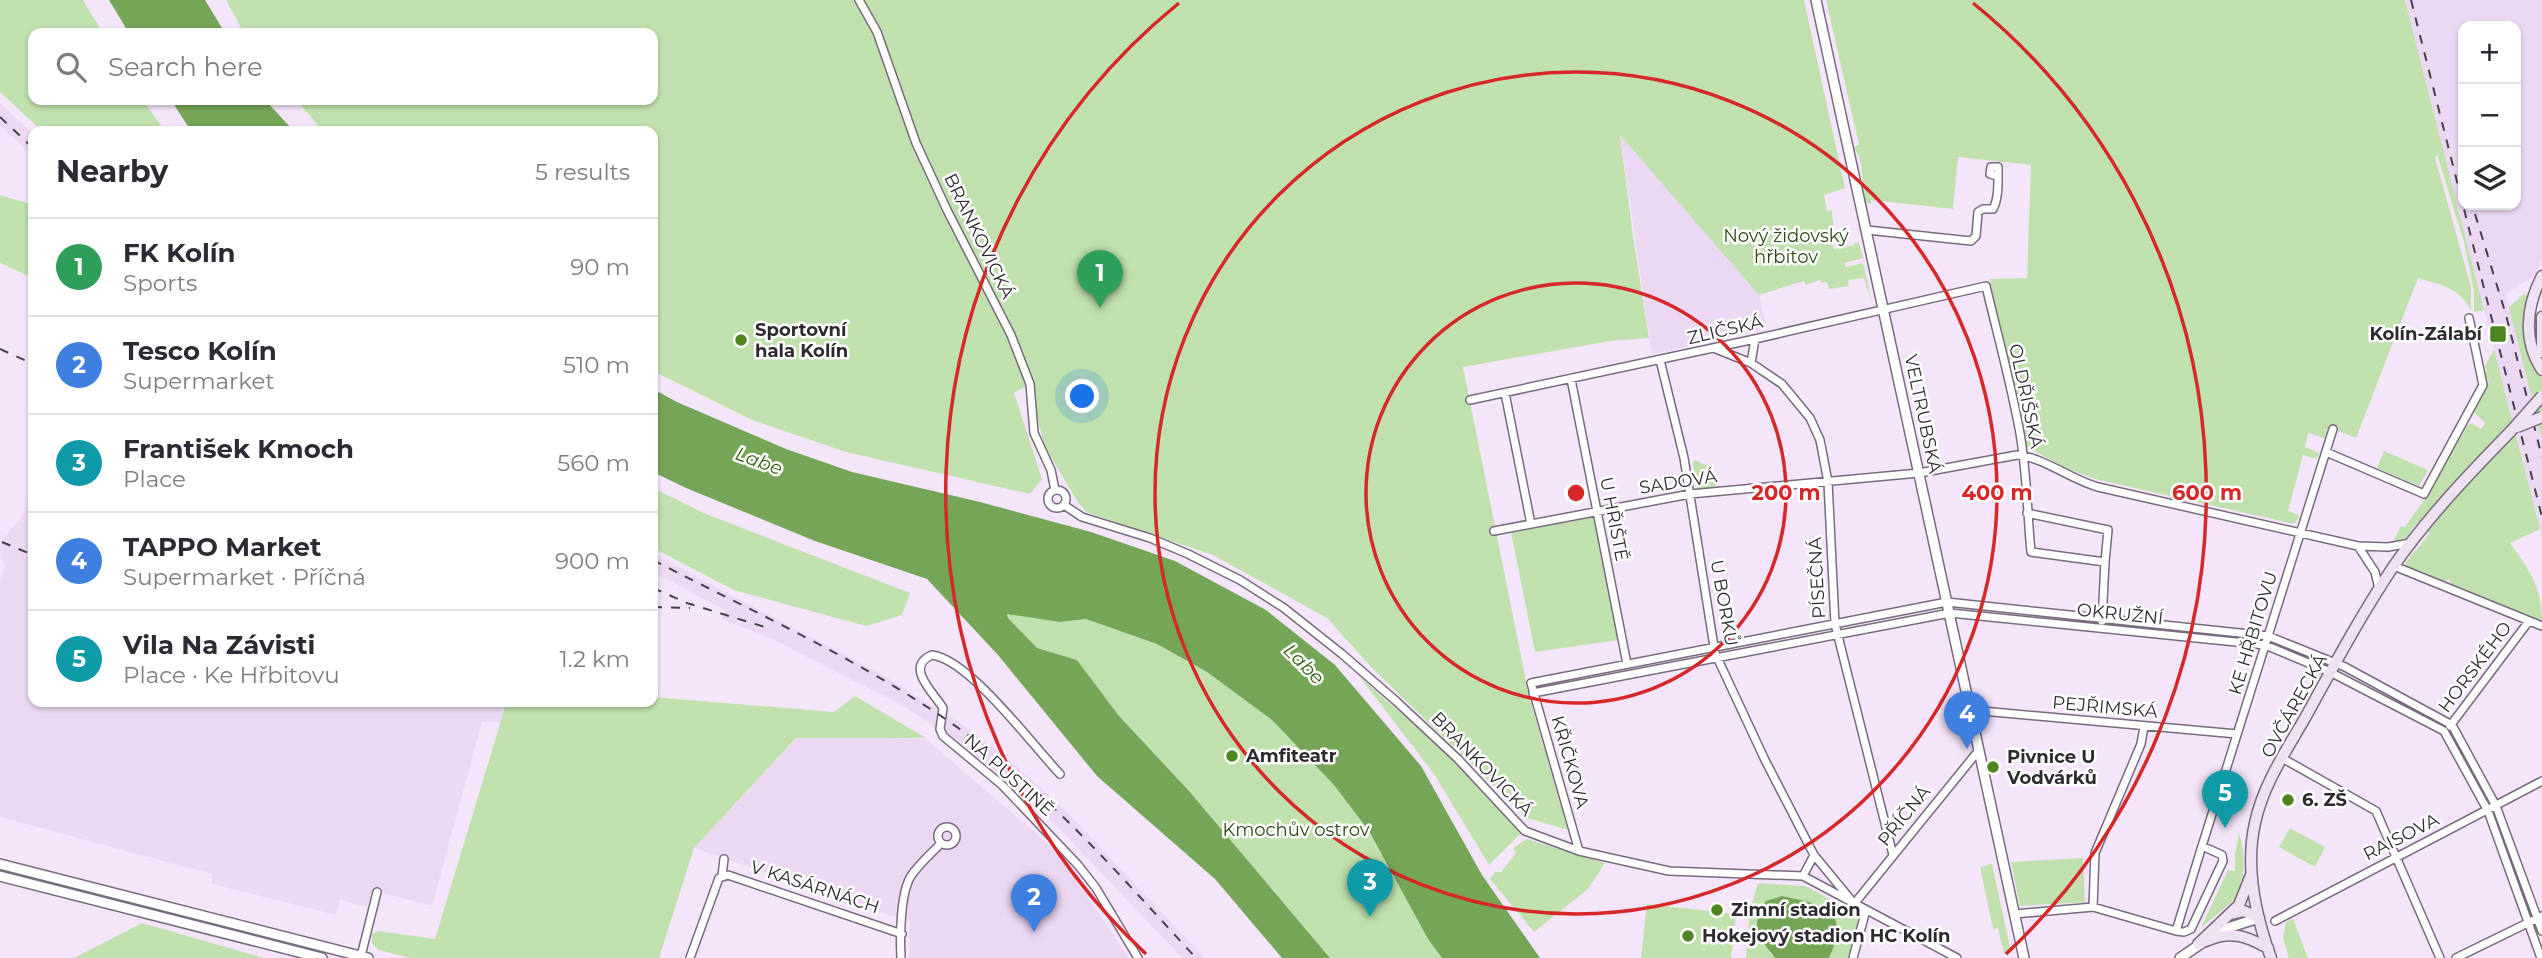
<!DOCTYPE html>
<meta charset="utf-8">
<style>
:root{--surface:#fff;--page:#f7f7f7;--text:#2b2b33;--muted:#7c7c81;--line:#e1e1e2;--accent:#4d851f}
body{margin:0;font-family:Montserrat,sans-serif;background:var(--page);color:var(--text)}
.controls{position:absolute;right:21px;top:21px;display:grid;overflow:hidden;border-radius:14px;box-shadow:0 2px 5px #0004}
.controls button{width:63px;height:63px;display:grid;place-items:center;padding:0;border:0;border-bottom:2px solid var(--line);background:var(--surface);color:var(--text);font:35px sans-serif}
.you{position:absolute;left:1083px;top:397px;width:24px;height:24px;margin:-18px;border:5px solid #fff;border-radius:50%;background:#1a73e8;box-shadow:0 0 0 10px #1a73e833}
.badge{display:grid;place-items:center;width:46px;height:46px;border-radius:50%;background:var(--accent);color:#fff;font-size:23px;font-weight:700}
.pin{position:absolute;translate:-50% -58px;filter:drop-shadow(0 2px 4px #0008)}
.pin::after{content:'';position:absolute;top:37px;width:24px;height:21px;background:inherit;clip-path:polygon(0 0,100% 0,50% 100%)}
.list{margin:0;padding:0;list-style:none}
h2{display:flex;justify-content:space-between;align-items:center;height:91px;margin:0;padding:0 28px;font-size:30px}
h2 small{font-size:23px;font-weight:400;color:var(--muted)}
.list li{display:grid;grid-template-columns:46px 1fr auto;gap:21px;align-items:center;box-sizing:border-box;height:98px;padding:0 28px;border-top:2px solid var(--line)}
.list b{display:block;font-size:26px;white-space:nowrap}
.list p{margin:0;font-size:23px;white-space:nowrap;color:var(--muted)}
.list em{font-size:23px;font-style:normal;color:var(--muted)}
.icon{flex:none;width:38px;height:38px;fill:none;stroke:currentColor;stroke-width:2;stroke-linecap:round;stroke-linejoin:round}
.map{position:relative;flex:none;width:2542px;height:958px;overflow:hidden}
.search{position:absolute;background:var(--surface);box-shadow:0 2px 5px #0004;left:28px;top:28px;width:630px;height:77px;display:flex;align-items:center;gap:18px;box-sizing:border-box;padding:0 24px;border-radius:14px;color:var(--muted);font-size:26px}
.panel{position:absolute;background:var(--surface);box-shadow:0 2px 5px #0004;left:28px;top:126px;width:630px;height:581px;border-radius:14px}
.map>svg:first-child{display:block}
.built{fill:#ecd8f3;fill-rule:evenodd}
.green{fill:#c0e1ae}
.water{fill:#75a556}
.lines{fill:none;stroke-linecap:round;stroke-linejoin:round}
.minor-casing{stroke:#786b7d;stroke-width:10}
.tertiary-casing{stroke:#786b7d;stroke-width:12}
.secondary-casing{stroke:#786b7d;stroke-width:13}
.minor{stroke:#fff;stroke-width:7}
.tertiary{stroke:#fff;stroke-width:9}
.secondary{stroke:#ede1f2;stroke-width:10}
.rail{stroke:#474149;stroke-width:2;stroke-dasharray:9 9;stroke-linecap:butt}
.secondary-bridge-casing{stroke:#786b7d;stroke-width:13;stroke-linecap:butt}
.secondary-bridge{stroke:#ede1f2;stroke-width:10}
.ring{fill:none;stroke:#d62828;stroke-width:3.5}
.poi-dot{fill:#4d851f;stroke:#fff;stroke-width:2.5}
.labels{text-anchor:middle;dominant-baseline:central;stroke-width:5;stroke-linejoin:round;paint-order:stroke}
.street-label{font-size:18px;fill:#2f2a31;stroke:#fff}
.park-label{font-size:18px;fill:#2c4b14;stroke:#fff}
.poi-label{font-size:18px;font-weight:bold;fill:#2f2a31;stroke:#fff;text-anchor:start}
.water-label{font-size:19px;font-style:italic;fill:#386412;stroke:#fff}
.centre{fill:#d62828;stroke:#fff;stroke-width:3.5}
.ring-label{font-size:21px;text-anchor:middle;font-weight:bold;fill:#d62828;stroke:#fff;stroke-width:5;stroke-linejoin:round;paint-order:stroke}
</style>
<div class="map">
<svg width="2542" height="958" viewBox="0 0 2542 958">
<rect width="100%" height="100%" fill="#f4e5fa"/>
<path class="built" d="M2405 0H2542V261L2534 276 2506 294 2542 439V537ZM2463 26H2516V205H2463Z
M0 103 33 134V156L0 125Z
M1620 133 1759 295 1767 329 1652 354Z
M33 475V702H503V722H482L432 906 372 890 367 907 340 900 336 915 212 884V874L0 817V585L5 566 0 556V543L25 512Z
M653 554 881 674 969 729 1015 765 1065 810 1205 958H1182L1053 822 1004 777 960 743 905 707 772 639 722 619 725 610 653 572Z
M799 736 926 739 1046 842 1066 866 1129 958H909L910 922 694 848Z"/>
<path class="green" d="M0 0H83L103 33H33V100H143L165 131H42L0 92Z
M226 0H1804L1845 188 1824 195 1827 211 1832 210V213L1834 231 1829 233 1834 249 1854 245V243L1859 242 1863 258 1844 263 1846 267 1863 263 1872 303 1864 278 1848 280 1849 286 1829 289 1827 282 1821 283 1820 280 1806 285 1804 281 1759 295 1620 135 1633 236 1649 338 1610 341 1463 367 1529 696 1568 830 1527 818 1373 669 1327 618 1213 555 1086 512 1077 501 1044 445 1029 385 1014 393 1042 479 1030 494 846 452 752 420 653 371V131H323L296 100H653V33H244Z
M1826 0H2405L2484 310 2474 312V291L2464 242 2437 154 2435 158 2471 287V311C2461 288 2440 285 2418 278L2356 438 2331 428 2329 430 2324 429 2329 432 2326 439 2308 433 2305 447 2319 453 2317 459 2303 455 2288 511 2299 515 2296 523H2290L2095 479 2066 468 2024 445 2023 442 2031 441 2030 434H2025L2024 427 2021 428 1990 279 2027 278 2031 165 1958 157 1953 209 1871 200V203L1864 204C1861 186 1866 160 1853 147L1859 145Z
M0 195 33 205V278L0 263Z
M2524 294 2527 296 2524 317 2529 353 2536 370 2542 379V439L2509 307Z
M2494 349 2540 529 2510 543C2528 568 2542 587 2542 620L2539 621 2457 590 2453 588 2449 579 2443 583 2405 568 2406 562 2430 533 2417 523 2405 539 2393 542 2401 526 2405 527 2427 496 2467 426 2472 423 2481 429 2485 423 2474 412 2489 382 2485 376 2487 370 2485 367Z
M2384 451 2428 470 2419 486 2377 468Z
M1695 460 1711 468 1716 487 1698 490 1693 463Z
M653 488 706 514 910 593 902 615 866 626 734 590 653 548Z
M1590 517 1595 518 1619 640 1535 652 1511 532Z
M1009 613 1060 622 1086 619 1157 644 1207 672 1272 720 1334 785 1369 831 1428 939 1442 958H1330L1189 791 1119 716 1077 660 1037 648 1008 618Z
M1359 676 1452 758 1521 833 1489 865 1434 774Z
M855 696 926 738H796L694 848 659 958H410L379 950 372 944V934L379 931 435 939 506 704 653 702V697L834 712Z
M2290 828 2325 847 2315 867 2279 847Z
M2239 833C2246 854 2244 878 2239 900H2234L2201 928 2228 870 2235 871V854Z
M1527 839 1605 863 1588 889 1534 932 1490 879 1495 872H1501L1516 853 1513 848Z
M2083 858 2085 902 2020 906 2011 862Z
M1992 864 2011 952 2004 954 1998 928 1993 929 1980 867Z
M1758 883 1805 886 1860 915 1848 958H1829L1837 923 1816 904 1782 896 1770 953 1775 958H1746L1750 910Z
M1647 904 1736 914 1731 958H1641Z
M2293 919 2308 958H2289L2283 938 2286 922Z
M142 923 264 958H74Z"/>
<path class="water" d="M109 0H205L225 33H129Z
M171 100H265L294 131H191Z
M653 389 677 402 786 449 852 472 980 502 1091 532 1175 561 1266 610 1335 665 1421 766 1482 875 1540 958H1442L1428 939 1369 831 1334 785 1272 720 1207 672 1157 644 1086 619 1060 622 1007 614 1008 618 1037 648 1077 660 1119 716 1189 791 1330 958H1282L1215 879 1097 776 998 655 927 579 815 541 686 488 653 472Z
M1782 896C1823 905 1852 908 1829 958H1775L1756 933 1758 915 1766 901Z"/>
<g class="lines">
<defs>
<path id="minor" d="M859 0 877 32 916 143 947 210 1011 335 1030 384 1034 433 1051 470 1055 490
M1867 230 1971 241 1976 236 1978 212 1983 209H1993C1999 198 1998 181 1998 167H1991L1990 174 1998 176
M1716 349 1751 363 1782 384 1810 418 1820 440 1828 482 1835 624 1893 855
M1660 360 1684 458 1715 653 1765 760 1814 855 1851 900
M1751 363 1755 339
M1571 379 1627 664
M1505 393 1531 524
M1470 400 1755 339 1986 286C1997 333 2010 380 2019 428 2027 468 2027 511 2031 552L2105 562 2108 530 2027 513
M2326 452 2424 494 2483 385 2469 318
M1048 499a9 9 0 1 1 18 0a9 9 0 1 1-18 0Z
M1064 505 1082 517 1150 538 1188 554 1240 580 1284 608 1342 654 1396 701 1458 759 1525 831 1579 851 1669 871 1803 876 1957 958
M1494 531 1690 494 1919 473 2017 455C2043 457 2072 480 2098 487L2358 546 2388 547 2411 543
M2358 546 2375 572 2379 589
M2394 566 2542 626
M2102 621 2105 562
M1533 693 1950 613 2265 645 2330 672 2444 731 2488 811 2541 958
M1971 710 2237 734
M2450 726 2529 621
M2282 758 2376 811 2440 958
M1060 774C1033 746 969 659 932 655 904 667 934 693 943 708L940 729 943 736 1002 785 1078 865 1096 888 1138 958
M938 836a9 9 0 1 1 18 0a9 9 0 1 1-18 0Z
M2202 846 2333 429
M2202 846 2222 855 2223 861 2191 929 2184 932 2176 931Z
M1579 851 1531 683 1947 602 2268 636 2345 667 2452 725 2496 806 2542 931
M722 876 724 859
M1803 876 1814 855
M1854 904 1979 750
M2093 907 2095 853 2141 744 2144 726
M2015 914 2093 907 2176 931
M2275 921 2542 781
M361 956 377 892
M690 958 719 878 728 875 902 934
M901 958C900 938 900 893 911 876 919 864 932 853 941 843
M1853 958 1866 910
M2456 958 2542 916"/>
<path id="tertiary" d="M1816 0 2024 958
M0 864 368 958
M0 876 322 958
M2180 958 2221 930 2259 918"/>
<path id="secondary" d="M2542 276C2526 306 2523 341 2542 370
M2542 317V352
M2231 914 2244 911 2259 918
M2206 941C2231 930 2246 936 2268 948
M2198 944 2239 905 2251 875
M2271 958C2256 917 2245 867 2255 823 2263 785 2286 751 2305 718 2333 667 2361 615 2393 567 2427 518 2469 474 2511 431"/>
</defs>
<use href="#minor" class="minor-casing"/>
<use href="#tertiary" class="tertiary-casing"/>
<use href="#secondary" class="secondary-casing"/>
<use href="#minor" class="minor"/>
<use href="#tertiary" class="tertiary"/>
<use href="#secondary" class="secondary"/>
<path class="rail" d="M2411 0 2542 517
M0 117 33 148
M2475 214 2506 315 2542 457
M0 349 33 364
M2 542 33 555
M653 560C757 614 868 663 964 732 1052 796 1123 879 1196 958
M653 588 687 603 768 628
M653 607 690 608"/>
<defs>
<path id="secondary-bridge" d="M2517 427 2542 417
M2511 431 2542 396"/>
</defs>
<use href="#secondary-bridge" class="secondary-bridge-casing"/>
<use href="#secondary-bridge" class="secondary-bridge"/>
</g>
<g class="ring">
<circle cx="1576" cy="493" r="210"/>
<circle cx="1576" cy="493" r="421"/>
<path d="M1146 954A631 631 0 0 1 1179 3M1973 3A631 631 0 0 1 2006 954"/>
</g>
<g class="poi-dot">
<rect x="2489" y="325" width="18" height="18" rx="3.5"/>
<circle cx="741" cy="340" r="7"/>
<circle cx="1232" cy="756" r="7"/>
<circle cx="1993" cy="767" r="7"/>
<circle cx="2288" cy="800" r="7"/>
<circle cx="1717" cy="910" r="7"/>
<circle cx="1688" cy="936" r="7"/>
</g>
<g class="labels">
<g class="street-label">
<text transform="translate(979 236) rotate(64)">BRANKOVICKÁ</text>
<text transform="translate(1725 330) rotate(-13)">ZLIČSKÁ</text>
<text transform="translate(2026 396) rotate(78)">OLDŘIŠSKÁ</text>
<text transform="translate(1923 414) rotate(78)">VELTRUBSKÁ</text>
<text transform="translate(1678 482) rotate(-9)">SADOVÁ</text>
<text transform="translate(1614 519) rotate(79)">U HŘIŠTĚ</text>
<text transform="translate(1817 578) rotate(-93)">PÍSEČNÁ</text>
<text transform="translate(1724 603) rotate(80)">U BORKŮ</text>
<text transform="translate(2120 614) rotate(6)">OKRUŽNÍ</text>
<text transform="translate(2253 633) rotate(-73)">KE HŘBITOVU</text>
<text transform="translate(2475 667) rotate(-53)">HORSKÉHO</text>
<text transform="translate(2294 706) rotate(-61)">OVČÁRECKÁ</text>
<text transform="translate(2105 707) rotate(5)">PEJŘIMSKÁ</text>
<text transform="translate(1570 762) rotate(74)">KŘIČKOVA</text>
<text transform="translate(1482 764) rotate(46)">BRANKOVICKÁ</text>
<text transform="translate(1009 775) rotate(42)">NA PUSTINĚ</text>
<text transform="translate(1904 816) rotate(-51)">PŘÍČNÁ</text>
<text transform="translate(2401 837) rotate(-27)">RAISOVA</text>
<text transform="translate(815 887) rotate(18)">V KASÁRNÁCH</text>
</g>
<g class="park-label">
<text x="1786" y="236">Nový židovský<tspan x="1786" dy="21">hřbitov</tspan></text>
<text x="1296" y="830">Kmochův ostrov</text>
</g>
<g class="poi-label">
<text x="755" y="330">Sportovní<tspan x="755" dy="21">hala Kolín</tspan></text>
<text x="2482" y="334" text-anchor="end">Kolín-Zálabí</text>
<text x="1246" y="756">Amfiteatr</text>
<text x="2007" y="757">Pivnice U<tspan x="2007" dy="21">Vodvárků</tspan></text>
<text x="2302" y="800">6. ZŠ</text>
<text x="1731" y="910">Zimní stadion</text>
<text x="1702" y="936">Hokejový stadion HC Kolín</text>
</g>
<g class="water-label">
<text transform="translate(759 461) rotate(20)">Labe</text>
<text transform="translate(1304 664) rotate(45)">Labe</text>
</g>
</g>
<circle cx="1576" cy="493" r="10" class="centre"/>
<g class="ring-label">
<text x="1786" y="500">200 m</text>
<text x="1997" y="500">400 m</text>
<text x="2207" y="500">600 m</text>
</g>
</svg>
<div class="controls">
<button>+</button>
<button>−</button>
<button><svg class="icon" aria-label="layers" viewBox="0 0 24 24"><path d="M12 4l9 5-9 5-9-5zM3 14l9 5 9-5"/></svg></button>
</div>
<div class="you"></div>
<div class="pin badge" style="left:1100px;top:308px;background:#2e9e5b">1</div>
<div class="pin badge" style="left:1034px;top:932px;background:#3f7fe0">2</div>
<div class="pin badge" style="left:1370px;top:917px;background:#0f9aa8">3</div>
<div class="pin badge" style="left:1967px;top:749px;background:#3f7fe0">4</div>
<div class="pin badge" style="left:2225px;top:828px;background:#0f9aa8">5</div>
<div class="search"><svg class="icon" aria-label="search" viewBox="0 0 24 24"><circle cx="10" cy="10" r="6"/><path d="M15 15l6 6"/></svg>Search here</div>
<section class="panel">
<h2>Nearby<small>5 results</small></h2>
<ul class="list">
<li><span class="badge" style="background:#2e9e5b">1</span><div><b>FK Kolín</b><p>Sports</p></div><em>90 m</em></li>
<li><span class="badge" style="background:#3f7fe0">2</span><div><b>Tesco Kolín</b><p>Supermarket</p></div><em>510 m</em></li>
<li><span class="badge" style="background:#0f9aa8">3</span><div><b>František Kmoch</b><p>Place</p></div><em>560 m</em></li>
<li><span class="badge" style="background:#3f7fe0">4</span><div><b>TAPPO Market</b><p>Supermarket · Příčná</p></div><em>900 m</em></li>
<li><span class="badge" style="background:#0f9aa8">5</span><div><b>Vila Na Závisti</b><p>Place · Ke Hřbitovu</p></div><em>1.2 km</em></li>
</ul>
</section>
</div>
